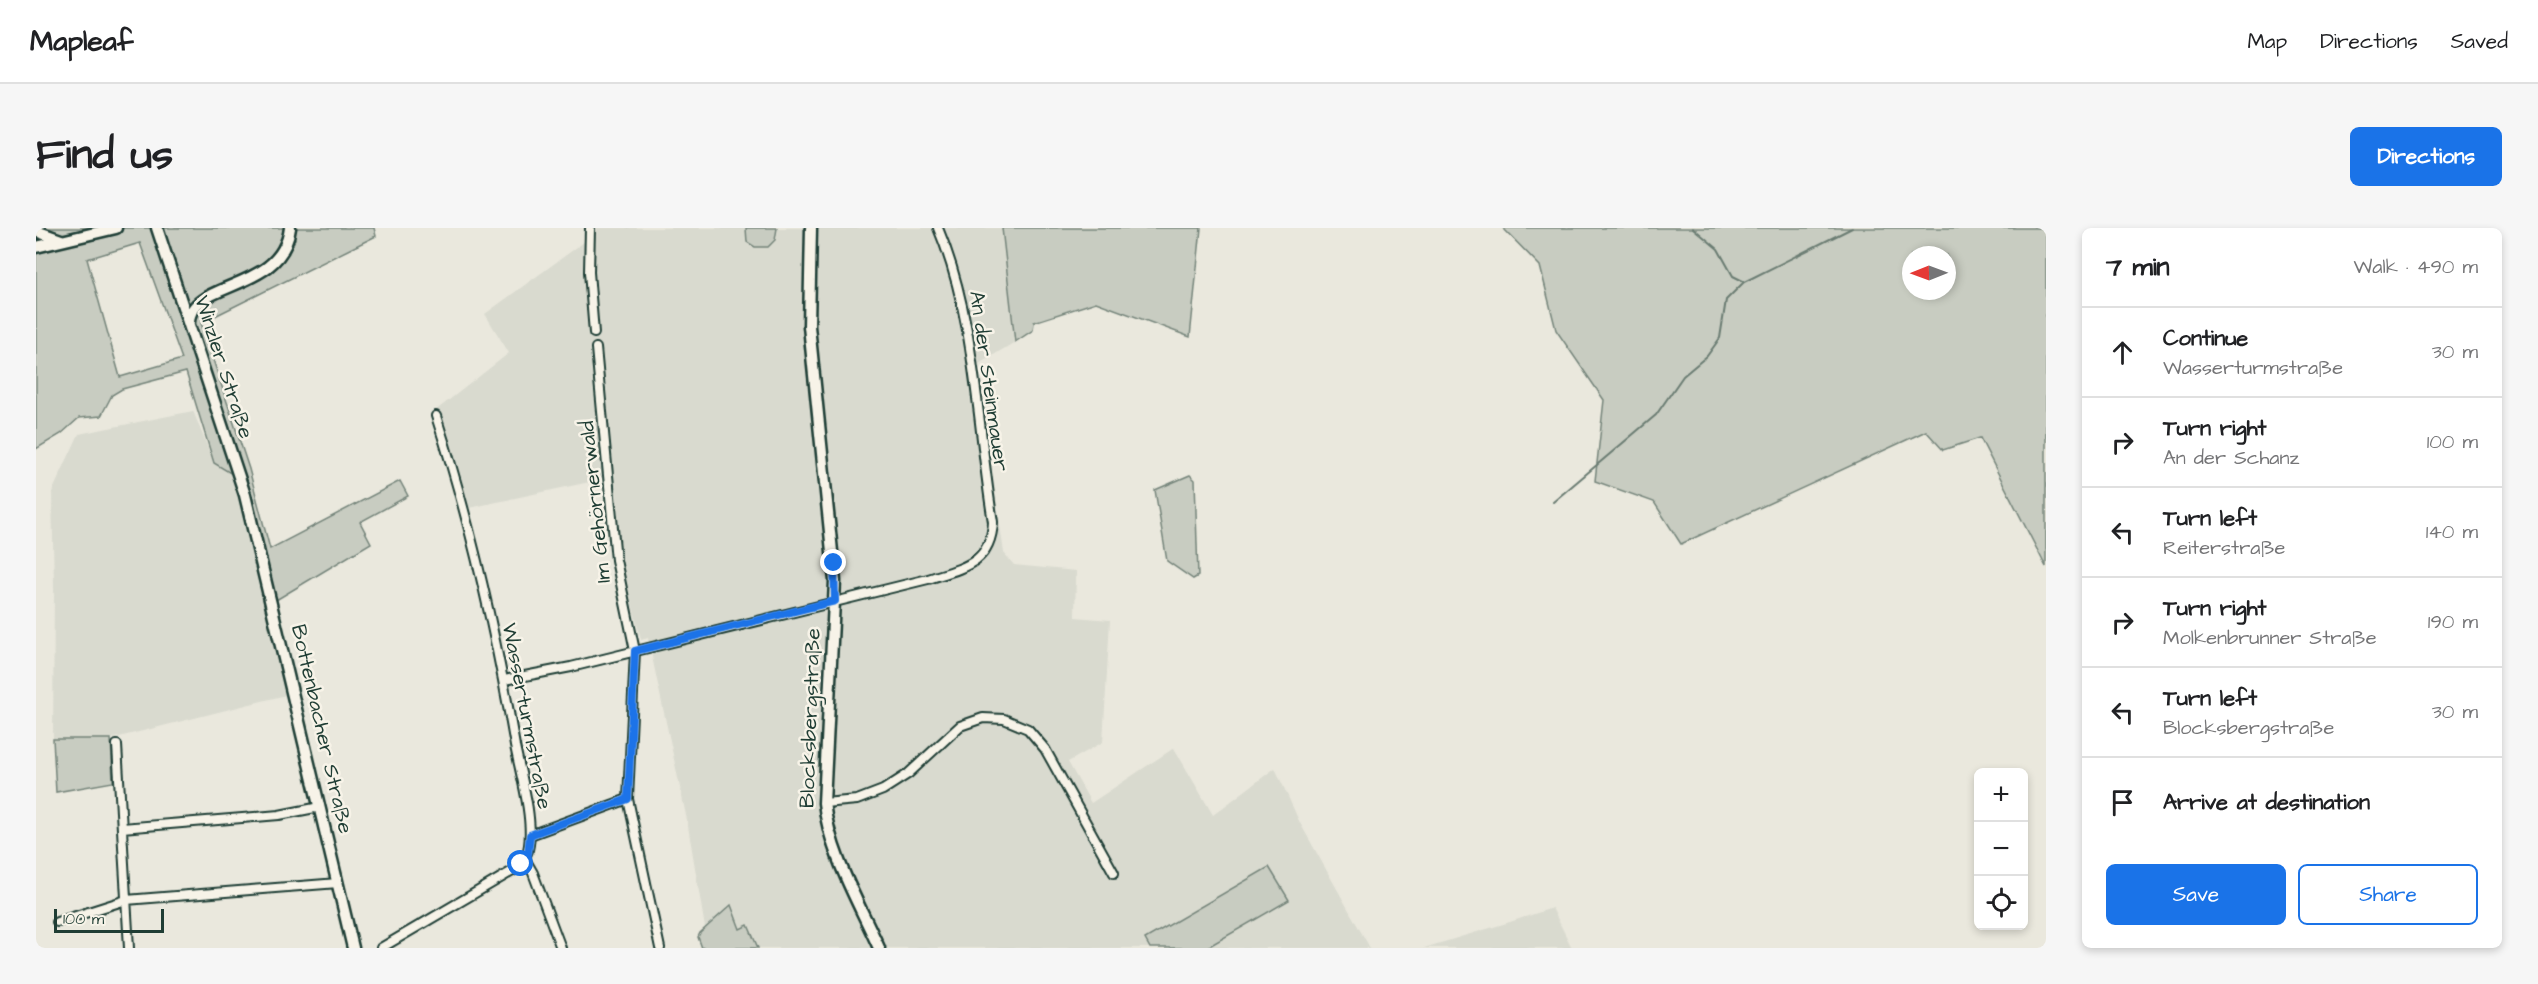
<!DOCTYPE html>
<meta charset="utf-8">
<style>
:root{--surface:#fff;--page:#f6f6f6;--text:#202124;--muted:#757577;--line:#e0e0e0;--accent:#1a73e8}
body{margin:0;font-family:"Architects Daughter",sans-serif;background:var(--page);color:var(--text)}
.controls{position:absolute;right:18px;bottom:18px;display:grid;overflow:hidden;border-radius:9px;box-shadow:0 3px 9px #0003}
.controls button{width:54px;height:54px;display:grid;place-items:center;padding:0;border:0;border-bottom:2px solid var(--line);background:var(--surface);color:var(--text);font:30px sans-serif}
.compass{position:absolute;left:1866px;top:18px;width:54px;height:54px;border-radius:50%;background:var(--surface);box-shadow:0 3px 9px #0003;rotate:269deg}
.scale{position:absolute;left:18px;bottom:15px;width:110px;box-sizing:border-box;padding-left:6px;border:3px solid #1f3d34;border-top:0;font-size:16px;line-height:21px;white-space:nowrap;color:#1f3d34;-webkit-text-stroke:4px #f7f3e8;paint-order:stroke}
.stop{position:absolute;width:18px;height:18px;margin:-14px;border:4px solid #1a73e8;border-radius:50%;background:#fff}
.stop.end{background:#1a73e8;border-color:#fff;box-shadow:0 2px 6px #0008}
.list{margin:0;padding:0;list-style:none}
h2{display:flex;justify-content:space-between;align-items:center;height:78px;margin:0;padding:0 24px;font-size:26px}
h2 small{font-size:20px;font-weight:400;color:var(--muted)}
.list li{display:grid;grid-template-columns:39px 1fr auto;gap:18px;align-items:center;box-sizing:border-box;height:90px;padding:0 24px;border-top:2px solid var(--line)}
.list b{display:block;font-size:22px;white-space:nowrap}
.list p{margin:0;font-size:20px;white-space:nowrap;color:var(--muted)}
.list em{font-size:20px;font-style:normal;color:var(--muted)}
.actions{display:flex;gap:12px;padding:18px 24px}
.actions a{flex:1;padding:14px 0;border:2px solid var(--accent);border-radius:9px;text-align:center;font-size:21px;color:var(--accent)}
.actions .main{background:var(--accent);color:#fff}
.icon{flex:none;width:33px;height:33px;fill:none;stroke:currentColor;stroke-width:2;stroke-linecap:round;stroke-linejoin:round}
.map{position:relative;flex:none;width:2010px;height:720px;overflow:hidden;border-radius:9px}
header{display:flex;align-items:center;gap:36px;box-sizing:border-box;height:84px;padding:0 30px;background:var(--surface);border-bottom:2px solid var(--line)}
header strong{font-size:28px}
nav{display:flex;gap:33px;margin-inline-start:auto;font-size:21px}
.intro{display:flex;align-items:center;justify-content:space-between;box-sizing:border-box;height:144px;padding:0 36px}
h1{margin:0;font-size:42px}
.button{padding:15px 27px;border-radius:9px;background:var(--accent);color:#fff;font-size:21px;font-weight:700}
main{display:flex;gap:36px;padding:0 36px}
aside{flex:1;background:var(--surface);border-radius:9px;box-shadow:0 3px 9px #0003}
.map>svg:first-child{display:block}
.built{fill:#d9dacf}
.green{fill:#c8ccc1;stroke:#74847a;stroke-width:1.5;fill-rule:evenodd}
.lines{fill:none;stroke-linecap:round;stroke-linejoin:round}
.stream{stroke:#6a7c72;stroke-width:2}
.street-casing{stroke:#1f3d34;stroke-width:12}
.secondary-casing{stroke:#1f3d34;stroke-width:15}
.street{stroke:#f7f3e8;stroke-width:8}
.secondary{stroke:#f7f3e8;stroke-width:10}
.route{stroke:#1a73e8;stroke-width:8}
.labels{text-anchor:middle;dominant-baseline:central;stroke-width:5;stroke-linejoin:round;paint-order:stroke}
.street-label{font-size:21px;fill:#1f3d34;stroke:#f7f3e8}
</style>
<header>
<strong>Mapleaf</strong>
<nav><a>Map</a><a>Directions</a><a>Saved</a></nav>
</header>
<div class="intro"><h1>Find us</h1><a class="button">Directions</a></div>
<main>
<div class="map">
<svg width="2010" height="720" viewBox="0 0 2010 720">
<rect width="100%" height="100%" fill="#eae8dd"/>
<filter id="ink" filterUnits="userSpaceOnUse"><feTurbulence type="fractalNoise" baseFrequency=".0167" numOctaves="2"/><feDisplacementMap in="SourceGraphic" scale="12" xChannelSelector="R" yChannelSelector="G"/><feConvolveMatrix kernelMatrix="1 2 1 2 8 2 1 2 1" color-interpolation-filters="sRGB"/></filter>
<g filter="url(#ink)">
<path class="built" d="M549 0H966L979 114 941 137 968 325 978 337 1040 343 1039 389 1074 392 1067 514 1032 534 1055 575 1138 520 1177 587 1239 540 1264 595 1334 720H722L712 697 705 702 695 677 669 700 651 592 612 410 605 412 587 341 577 249 433 280 419 229H407L394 187 473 125 449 86 548 14Z
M157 183 178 235 196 246 206 281 250 467 75 511H17L18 360 16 264 43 206Z
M1516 680 1536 720H1388L1474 694Z"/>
<path class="green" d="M0 0H338L340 8 165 95 213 241 234 321 364 253 372 268 324 294 335 315 240 372 207 243 196 246 178 235 150 144 86 161 76 167 65 188 43 190 25 206 0 221ZM104 15 146 131 84 149 51 31Z
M710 0H741L739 12 732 19H719L711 14Z
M966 0H1165L1154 109 1060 74 998 94 997 102 979 114Z
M1467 0H2010V339L1944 210 1907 222 1890 203 1645 316 1618 274 1559 253 1568 172 1520 102 1504 38ZM1875 27H1911V63H1875Z
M1154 247 1159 252 1162 348 1157 351 1131 333 1119 262Z
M17 511H75L77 554 20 564Z
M1233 639 1253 672 1170 720H1114L1109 711Z
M695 677 704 701 712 697 722 720H666L662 709 664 705Z"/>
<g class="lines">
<path class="stream" d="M1657 0 1682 21 1697 48 1707 53
M1517 274 1620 187 1647 148 1671 128 1684 110 1690 72 1708 54 1816 0"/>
<defs>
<path id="street" d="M554 0 553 44 558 105
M560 120 580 332 599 423 592 571 624 720
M468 452 535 439 892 351C926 340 955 336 957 294 941 198 940 90 902 0
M81 517 93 720
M788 575 821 572 847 562 872 546 924 498 947 490 968 491 992 501 1009 521 1078 645
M86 600 243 587 284 579
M494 607 592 571
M489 631 497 645 525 720
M21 694 90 672 302 655
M345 720 480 641C488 634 492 627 493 617 497 588 485 548 479 518 460 407 435 296 400 188"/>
<path id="secondary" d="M121 0 209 267 317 720
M775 0 773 98 799 353 788 575C794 627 822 673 843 720
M0 3 25 12
M0 19 80 0
M153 94C154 52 246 65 254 0"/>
</defs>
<use href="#street" class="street-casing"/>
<use href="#secondary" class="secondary-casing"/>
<use href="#street" class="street"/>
<use href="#secondary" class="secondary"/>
</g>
</g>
<g class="lines" filter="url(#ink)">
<path class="route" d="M485 636 492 626 494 607 592 571 599 423 799 373 798 335"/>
</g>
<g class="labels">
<g class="street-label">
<text transform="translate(188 139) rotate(72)">Winzler Straße</text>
<text transform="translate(953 153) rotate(82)">An der Steinmauer</text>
<text transform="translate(559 274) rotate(-96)">Im Gehörnerwald</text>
<text transform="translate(491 488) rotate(79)">Wasserturmstraße</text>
<text transform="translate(774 490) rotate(-88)">Blocksbergstraße</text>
<text transform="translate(286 501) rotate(77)">Bottenbacher Straße</text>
</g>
</g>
</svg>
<div class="controls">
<button>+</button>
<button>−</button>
<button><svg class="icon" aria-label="locate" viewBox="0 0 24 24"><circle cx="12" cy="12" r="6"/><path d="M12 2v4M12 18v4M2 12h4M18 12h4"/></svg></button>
</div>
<svg class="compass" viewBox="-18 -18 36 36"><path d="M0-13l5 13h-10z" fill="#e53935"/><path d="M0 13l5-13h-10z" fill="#757577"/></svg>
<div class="scale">100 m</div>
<div class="stop" style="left:485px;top:636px"></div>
<div class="stop end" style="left:798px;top:335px"></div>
</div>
<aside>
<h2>7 min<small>Walk · 490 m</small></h2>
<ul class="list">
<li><svg class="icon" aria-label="ahead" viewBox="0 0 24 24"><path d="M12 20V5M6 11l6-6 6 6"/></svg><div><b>Continue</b><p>Wasserturmstraße</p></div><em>30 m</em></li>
<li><svg class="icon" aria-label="right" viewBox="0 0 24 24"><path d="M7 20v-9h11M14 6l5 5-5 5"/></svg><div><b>Turn right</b><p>An der Schanz</p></div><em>100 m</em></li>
<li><svg class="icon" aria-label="left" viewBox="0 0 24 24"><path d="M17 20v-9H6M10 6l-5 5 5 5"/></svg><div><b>Turn left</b><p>Reiterstraße</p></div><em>140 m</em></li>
<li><svg class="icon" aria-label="right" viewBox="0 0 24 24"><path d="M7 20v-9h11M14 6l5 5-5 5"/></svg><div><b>Turn right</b><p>Molkenbrunner Straße</p></div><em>190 m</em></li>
<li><svg class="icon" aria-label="left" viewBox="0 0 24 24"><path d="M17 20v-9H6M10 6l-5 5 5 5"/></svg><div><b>Turn left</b><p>Blocksbergstraße</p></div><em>30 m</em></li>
<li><svg class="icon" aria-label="arrive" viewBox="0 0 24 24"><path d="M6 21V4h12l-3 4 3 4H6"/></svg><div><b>Arrive at destination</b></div></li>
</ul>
<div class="actions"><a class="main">Save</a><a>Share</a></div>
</aside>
</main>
